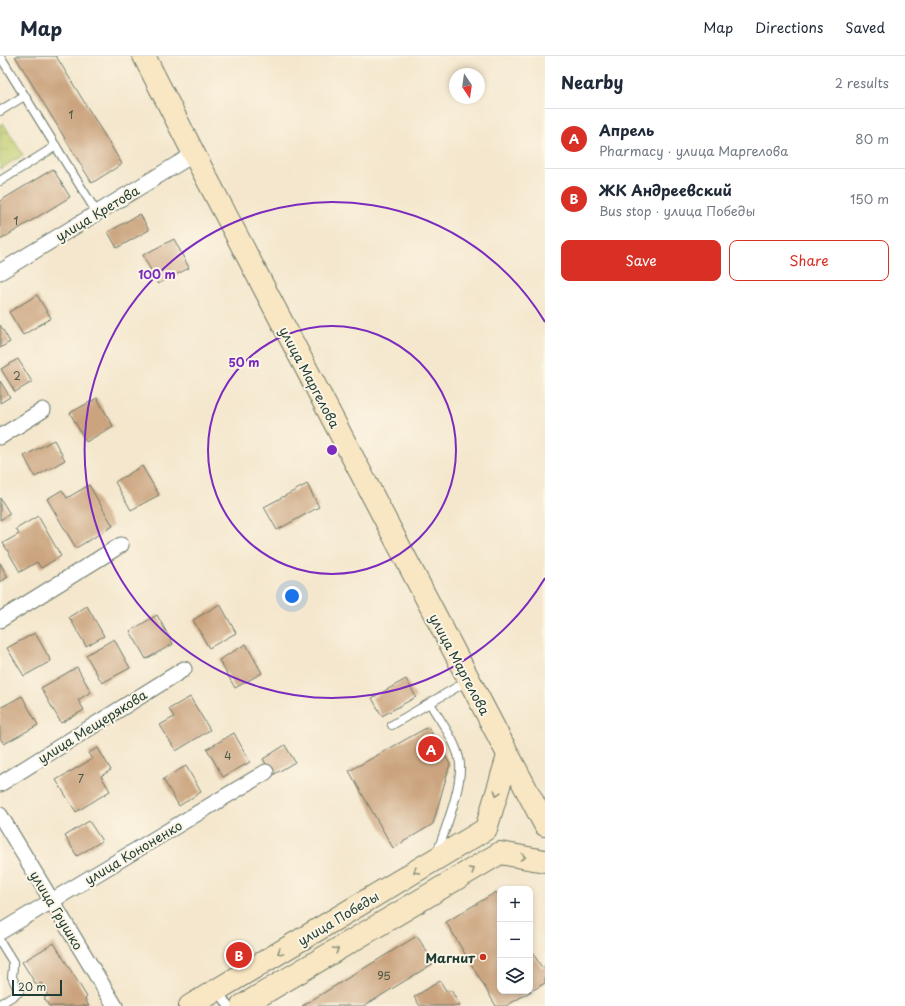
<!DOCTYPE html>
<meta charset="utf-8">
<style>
:root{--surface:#fff;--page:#f6f6f7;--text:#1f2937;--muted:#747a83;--line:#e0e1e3;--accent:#d93025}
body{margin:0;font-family:"Playpen Sans",sans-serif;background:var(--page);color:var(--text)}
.controls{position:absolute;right:12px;bottom:12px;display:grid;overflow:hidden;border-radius:8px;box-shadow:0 2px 6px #0003}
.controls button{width:36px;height:36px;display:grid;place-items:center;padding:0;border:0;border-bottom:1px solid var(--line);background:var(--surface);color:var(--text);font:20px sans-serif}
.compass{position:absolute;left:449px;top:12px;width:36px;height:36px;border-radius:50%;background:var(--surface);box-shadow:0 2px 6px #0003;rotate:167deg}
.scale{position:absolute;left:12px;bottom:10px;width:50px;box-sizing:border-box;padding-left:4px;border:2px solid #1f3d34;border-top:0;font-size:11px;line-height:14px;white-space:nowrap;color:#1f3d34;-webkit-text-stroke:3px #fcf5e5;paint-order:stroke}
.you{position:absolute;left:292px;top:540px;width:14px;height:14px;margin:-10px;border:3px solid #fff;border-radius:50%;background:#1a73e8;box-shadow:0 0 0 6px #1a73e833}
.badge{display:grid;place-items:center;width:26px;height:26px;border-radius:50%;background:var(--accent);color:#fff;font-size:13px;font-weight:700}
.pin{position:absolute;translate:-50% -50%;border:2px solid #fff;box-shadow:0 1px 4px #0006}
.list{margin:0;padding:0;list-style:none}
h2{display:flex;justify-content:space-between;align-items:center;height:52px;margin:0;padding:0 16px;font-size:17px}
h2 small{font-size:13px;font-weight:400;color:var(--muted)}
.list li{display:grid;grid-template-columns:26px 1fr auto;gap:12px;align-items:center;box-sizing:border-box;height:60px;padding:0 16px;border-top:1px solid var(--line)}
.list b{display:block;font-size:15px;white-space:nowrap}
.list p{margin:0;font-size:13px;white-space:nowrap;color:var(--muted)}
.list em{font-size:13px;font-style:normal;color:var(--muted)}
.actions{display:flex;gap:8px;padding:12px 16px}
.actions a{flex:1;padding:9px 0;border:1px solid var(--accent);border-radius:8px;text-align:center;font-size:14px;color:var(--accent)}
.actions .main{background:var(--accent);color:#fff}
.icon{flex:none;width:22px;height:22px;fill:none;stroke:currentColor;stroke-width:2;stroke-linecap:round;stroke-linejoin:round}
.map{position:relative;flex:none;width:545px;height:950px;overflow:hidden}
header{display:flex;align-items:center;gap:24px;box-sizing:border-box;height:56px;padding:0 20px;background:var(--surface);border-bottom:1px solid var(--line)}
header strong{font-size:19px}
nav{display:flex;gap:22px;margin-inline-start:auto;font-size:14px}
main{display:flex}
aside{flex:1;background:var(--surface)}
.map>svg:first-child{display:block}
.park{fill:url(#park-crowns);stroke:#708552}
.building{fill:#cba47f}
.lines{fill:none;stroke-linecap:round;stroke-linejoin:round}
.lane-casing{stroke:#6a786a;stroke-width:10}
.street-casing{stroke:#6a786a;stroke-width:17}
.secondary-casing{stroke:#6a786a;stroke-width:24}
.lane{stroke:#fff;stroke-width:8}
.street{stroke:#fff;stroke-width:15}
.secondary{stroke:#f9e7c3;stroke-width:22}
.oneway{stroke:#8c927c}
.ring{fill:none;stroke:#7b2cbf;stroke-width:2}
.poi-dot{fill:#c8321e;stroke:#fcf5e5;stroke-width:1.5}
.labels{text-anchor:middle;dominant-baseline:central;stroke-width:4;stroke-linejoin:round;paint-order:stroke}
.number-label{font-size:11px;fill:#4a5747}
.street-label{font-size:13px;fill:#1f3d34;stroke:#fcf5e5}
.poi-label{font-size:13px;font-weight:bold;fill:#1f3d34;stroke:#fcf5e5;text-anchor:end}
.centre{fill:#7b2cbf;stroke:#fcf5e5;stroke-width:2}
.ring-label{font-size:12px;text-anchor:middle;font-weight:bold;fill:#7b2cbf;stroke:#fcf5e5;stroke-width:4;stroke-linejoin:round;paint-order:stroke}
</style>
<header>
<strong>Map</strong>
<nav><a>Map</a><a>Directions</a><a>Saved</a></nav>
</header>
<main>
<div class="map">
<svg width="545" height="950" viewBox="0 0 545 950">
<defs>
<pattern id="park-crowns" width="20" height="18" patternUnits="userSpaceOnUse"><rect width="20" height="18" fill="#c1cd6f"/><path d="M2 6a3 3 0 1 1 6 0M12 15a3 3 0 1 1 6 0" fill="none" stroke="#9ca85c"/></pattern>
</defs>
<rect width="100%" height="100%" fill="#fcf5e5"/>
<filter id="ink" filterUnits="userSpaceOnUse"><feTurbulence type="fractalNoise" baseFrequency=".025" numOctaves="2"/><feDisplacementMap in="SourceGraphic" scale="8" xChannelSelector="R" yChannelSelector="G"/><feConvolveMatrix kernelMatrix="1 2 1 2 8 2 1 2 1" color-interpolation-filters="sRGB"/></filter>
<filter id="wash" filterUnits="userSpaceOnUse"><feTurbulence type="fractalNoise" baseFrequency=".012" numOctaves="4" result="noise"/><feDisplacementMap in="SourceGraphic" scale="16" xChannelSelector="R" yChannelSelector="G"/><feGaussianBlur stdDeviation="0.9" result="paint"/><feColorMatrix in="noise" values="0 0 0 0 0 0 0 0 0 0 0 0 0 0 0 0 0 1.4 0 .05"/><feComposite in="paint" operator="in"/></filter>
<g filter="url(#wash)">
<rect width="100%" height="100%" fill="#f4e7cd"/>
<path class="park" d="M3 67 23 99 0 113V69Z"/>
<g id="blocks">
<path class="building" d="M15 0H56L122 108 92 127Z
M53 113 70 141 0 184V145Z
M140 158 149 174 117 192 108 176Z
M174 183 189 212 158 228 143 199Z
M37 239 51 262 23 279 9 256Z
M0 269 10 286 0 292Z
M18 303 32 326 15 336 1 313Z
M0 325 10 341 0 347Z
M97 342 113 370 86 386 70 357Z
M54 384 65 404 35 421 24 400Z
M142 410 159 439 131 454 115 426Z
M307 428 319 451 277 474 264 451Z
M89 429 113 470 76 492 47 443 62 434 67 442Z
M0 442 10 458 0 464Z
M38 460 61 500 41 512 37 506 20 516 3 487 19 478 16 473Z
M0 507 8 521 0 526Z
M220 548 236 577 209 592 193 564Z
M87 550 104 580 86 590 69 561Z
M157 559 173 588 146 603 130 575Z
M35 577 51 605 24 620 7 592Z
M114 583 130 612 102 627 86 599Z
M246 588 262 617 235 632 219 604Z
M77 611 91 636 78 644 84 654 61 667 41 632Z
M406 623 416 641 382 660 372 642Z
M22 640 38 669 4 688 0 682V652Z
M190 641 210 674 176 695 160 669 174 661 169 653Z
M428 671 450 708 433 768 393 792 349 715Z
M234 677 250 706 223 721 207 693Z
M285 689 295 706 273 719 263 703Z
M98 692 111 714 101 720 110 735 76 756 56 724 92 703 88 697Z
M186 710 201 736 179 750 163 723Z
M89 765 102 785 77 800 65 780Z
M496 836 500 842V935H530V892L542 912 545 910V927L506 950H496L446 866Z
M417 880 434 907 364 950H302Z
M54 887 87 941 85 943 89 950H49L44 942 48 940 41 927 37 930 22 906Z
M440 925 447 936 451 934 460 950H420L414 941Z"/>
</g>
</g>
<g filter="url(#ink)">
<use href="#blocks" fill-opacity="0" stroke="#6a786a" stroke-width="1"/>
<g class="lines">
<defs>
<path id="lane" d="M0 0 97 157
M0 55 24 40
M0 125 56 90
M430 647C440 665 454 682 459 702 465 724 445 774 437 797
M392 669 469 624
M0 885 13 906V911L12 921 19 936 0 948
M218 934 228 950"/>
<path id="street" d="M0 216 194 98
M0 381 43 354
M0 564 121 489
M0 728 184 613
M0 759 115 950
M0 876 266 716"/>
<path id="secondary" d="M144 0 194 98 545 769
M190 950 486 773 508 700
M242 950 500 797 545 805"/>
</defs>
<use href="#lane" class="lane-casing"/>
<use href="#street" class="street-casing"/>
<use href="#secondary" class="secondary-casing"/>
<use href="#lane" class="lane"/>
<use href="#street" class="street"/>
<use href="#secondary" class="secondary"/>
</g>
<defs><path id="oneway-chevron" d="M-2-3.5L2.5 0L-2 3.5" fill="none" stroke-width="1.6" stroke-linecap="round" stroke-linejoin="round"/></defs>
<g class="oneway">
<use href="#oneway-chevron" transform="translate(497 737) rotate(107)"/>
<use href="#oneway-chevron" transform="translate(523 801) rotate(9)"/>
<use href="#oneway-chevron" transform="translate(472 814) rotate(-31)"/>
<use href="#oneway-chevron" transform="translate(416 815) rotate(149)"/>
<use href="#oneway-chevron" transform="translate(336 894) rotate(-31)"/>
<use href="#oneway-chevron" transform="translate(280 896) rotate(149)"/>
</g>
</g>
<g class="ring">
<circle cx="332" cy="394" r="124"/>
<path d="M545 522A248 248 0 1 1 545 266"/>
</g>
<circle class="poi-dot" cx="483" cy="901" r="4"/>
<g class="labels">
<g class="number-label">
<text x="71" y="58">1</text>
<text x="16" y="164">1</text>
<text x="17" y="319">2</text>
<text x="228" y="699">4</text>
<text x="81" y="722">7</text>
<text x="384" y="919">95</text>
</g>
<g class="street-label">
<text transform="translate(97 157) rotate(-31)">улица Кретова</text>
<text transform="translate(310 321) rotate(62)">улица Маргелова</text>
<text transform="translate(460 608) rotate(62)">улица Маргелова</text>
<text transform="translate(92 670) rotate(-32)">улица Мещерякова</text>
<text transform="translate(133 796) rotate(-31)">улица Кононенко</text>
<text transform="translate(57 854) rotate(59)">улица Грушко</text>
<text transform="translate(338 862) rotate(-31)">улица Победы</text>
</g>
<g class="poi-label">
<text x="475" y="901">Магнит</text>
</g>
</g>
<circle cx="332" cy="394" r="6" class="centre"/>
<g class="ring-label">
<text x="157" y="223">100 m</text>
<text x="244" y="311">50 m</text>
</g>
</svg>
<div class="controls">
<button>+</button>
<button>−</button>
<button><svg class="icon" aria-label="layers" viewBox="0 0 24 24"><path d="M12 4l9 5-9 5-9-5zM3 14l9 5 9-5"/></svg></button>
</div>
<svg class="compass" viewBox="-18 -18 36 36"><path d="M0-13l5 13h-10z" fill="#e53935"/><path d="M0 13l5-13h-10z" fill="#747a83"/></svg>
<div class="scale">20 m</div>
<div class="you"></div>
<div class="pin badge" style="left:431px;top:693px">A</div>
<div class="pin badge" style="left:239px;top:899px">B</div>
</div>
<aside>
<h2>Nearby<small>2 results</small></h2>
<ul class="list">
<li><span class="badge">A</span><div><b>Апрель</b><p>Pharmacy · улица Маргелова</p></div><em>80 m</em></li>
<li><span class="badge">B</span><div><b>ЖК Андреевский</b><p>Bus stop · улица Победы</p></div><em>150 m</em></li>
</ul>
<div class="actions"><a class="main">Save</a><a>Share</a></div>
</aside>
</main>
